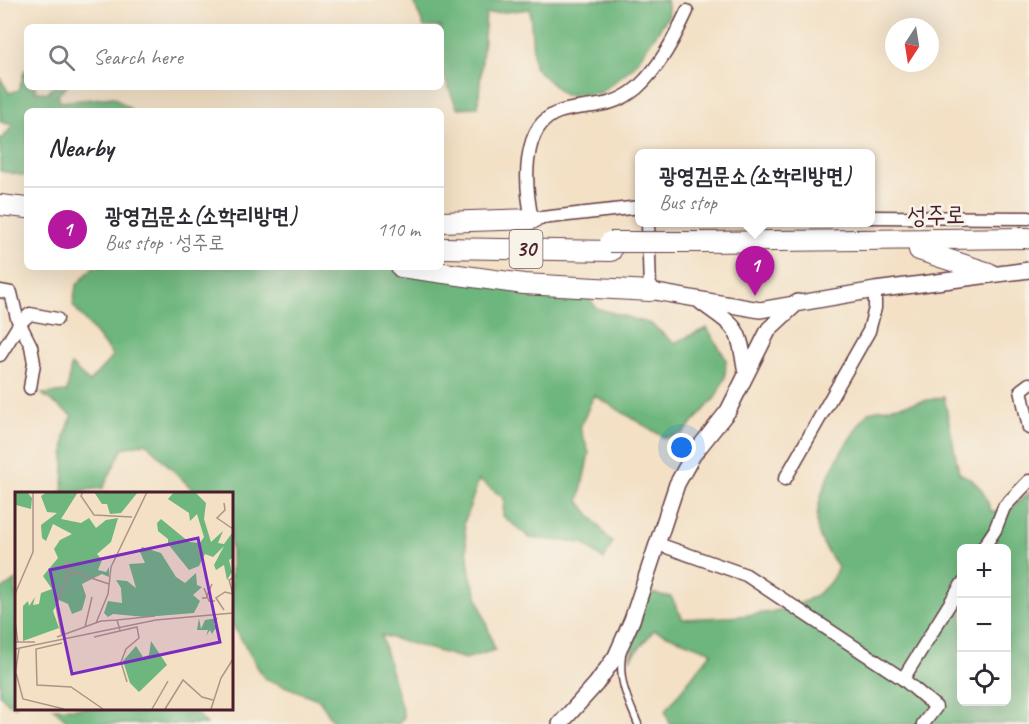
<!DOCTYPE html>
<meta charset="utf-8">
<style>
:root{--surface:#fff;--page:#f7f7f7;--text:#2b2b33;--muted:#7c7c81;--line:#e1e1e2;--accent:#b5179e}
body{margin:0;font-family:Caveat,"Poor Story",sans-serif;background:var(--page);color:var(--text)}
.controls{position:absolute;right:18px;bottom:18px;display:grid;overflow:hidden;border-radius:9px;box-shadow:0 6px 24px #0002}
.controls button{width:54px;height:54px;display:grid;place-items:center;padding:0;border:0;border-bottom:2px solid var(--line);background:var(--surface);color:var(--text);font:30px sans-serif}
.compass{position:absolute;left:885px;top:18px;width:54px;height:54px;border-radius:50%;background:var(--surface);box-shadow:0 6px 24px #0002;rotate:192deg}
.you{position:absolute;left:682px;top:448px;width:21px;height:21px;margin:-15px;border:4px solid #fff;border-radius:50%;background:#1a73e8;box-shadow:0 0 0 9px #1a73e833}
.badge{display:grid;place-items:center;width:39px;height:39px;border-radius:50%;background:var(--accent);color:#fff;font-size:20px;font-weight:700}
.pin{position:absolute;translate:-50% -50px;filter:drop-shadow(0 2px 3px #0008)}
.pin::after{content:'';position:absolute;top:32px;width:21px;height:18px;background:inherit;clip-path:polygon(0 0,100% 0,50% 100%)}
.popup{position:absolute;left:635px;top:149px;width:240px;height:78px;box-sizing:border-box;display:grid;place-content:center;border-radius:9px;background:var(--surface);filter:drop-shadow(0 2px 4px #0005);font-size:20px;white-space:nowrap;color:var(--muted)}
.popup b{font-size:22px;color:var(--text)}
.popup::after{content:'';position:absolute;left:50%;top:100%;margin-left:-12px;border:12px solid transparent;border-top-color:var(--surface)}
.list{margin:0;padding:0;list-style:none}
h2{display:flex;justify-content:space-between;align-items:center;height:78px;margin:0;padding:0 24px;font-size:26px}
h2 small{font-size:20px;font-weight:400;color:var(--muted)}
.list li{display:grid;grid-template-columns:39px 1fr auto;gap:18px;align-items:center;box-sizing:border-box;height:84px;padding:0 24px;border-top:2px solid var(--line)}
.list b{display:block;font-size:22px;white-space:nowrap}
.list p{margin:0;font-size:20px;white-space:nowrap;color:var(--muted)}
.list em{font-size:20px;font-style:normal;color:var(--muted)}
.icon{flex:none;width:33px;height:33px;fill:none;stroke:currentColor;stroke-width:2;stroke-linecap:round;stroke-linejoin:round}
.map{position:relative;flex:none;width:1029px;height:724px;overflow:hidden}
.search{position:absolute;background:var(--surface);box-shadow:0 6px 24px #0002;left:24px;top:24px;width:420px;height:66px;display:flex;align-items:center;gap:15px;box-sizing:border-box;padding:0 21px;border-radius:9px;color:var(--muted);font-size:22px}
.panel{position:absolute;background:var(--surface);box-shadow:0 6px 24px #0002;left:24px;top:108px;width:420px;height:162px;border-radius:9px}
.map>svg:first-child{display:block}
.forest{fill:#6db67d;stroke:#5c6a54;stroke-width:1.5;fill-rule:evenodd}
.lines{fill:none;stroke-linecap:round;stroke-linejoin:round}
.service-casing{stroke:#633c42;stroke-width:9}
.minor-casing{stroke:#633c42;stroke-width:15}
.tertiary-casing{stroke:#633c42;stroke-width:18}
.trunk-casing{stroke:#633c42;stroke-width:22}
.service{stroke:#fff;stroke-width:6}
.minor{stroke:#fff;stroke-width:12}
.tertiary{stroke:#fff;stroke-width:15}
.trunk{stroke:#fff;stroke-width:20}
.trunk-bridge-casing{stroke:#633c42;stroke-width:22;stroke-linecap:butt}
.trunk-bridge{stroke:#fff;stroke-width:20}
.labels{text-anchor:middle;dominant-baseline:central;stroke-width:5;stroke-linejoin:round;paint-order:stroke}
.shield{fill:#f7f3e8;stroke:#7e5f64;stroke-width:1.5}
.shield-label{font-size:22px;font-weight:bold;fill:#4a1f2b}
.street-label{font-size:24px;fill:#4a1f2b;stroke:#f7f3e8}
.inset-road{fill:none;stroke:#af9387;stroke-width:1.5}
.view{fill:#7b2cbf;fill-opacity:0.15;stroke:#7b2cbf;stroke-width:3}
.inset-edge{fill:none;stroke:#4a1f2b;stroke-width:3}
</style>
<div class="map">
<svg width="1029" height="724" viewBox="0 0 1029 724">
<rect width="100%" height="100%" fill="#f7f3e8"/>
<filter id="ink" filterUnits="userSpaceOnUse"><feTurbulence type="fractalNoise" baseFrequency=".0167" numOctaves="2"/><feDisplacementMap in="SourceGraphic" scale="12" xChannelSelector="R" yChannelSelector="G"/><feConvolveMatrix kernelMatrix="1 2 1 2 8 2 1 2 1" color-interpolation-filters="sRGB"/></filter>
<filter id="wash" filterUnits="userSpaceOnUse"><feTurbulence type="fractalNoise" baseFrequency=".008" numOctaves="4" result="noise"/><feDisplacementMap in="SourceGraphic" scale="24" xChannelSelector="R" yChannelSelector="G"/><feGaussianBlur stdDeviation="1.35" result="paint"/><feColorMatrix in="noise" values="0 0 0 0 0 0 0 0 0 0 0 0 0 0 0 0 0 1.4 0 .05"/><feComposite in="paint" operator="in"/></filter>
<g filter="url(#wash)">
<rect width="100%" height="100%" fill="#f3e0c5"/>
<path class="forest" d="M413 0H667L669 15 634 66 600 93 564 95 534 67 530 9 486 14 478 107 457 108 441 69V27H424Z
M25 69 27 87H36L35 91 48 93 53 87H67L58 94 60 102 114 97 133 111H27V176L0 171V138L4 137 13 125 0 122V78L9 93 19 90Z
M93 267H422L585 291 596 308 651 324 674 343 707 328 726 359 725 378 715 398 683 433 665 438 594 395 580 428 589 453 579 501 612 543 604 560 583 543 530 538 503 516 504 498 479 480 464 523 470 574 495 650 465 659 381 635 404 717 398 724H334L320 700 264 678 231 622V493H196L146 443 123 448 103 488 63 493 65 436 72 416 42 394 67 392 71 365 89 382 113 356 73 305 76 286Z
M944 397 959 473C979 482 984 491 991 511H1009L1029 492V724H670L665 711 712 652 654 630 630 659 646 592 671 597 683 619C729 616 822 620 838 566 830 555 818 540 817 525 816 485 846 443 868 412ZM962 548H1006V702H962Z
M16 580V706L9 704 0 695V591Z
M53 708H192L206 724H71Z"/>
</g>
<g filter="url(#ink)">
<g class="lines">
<defs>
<path id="service" d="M622 655C618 681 628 700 638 724"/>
<path id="minor" d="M640 207 532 219C525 187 520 125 559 112 587 103 609 111 637 88 660 67 674 39 687 11
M870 217 1029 218
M648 222 650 291
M0 291 11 293 17 318 31 346 34 363 30 388
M0 355 20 323 30 314 57 319
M1029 384 1021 390 1029 428
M785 479 869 331 875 308V290
M658 544 746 575 903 679 936 707 923 724
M983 548 995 530 1004 507 1029 481
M903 679 962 584"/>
<path id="tertiary" d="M650 291 760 310 875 290 1029 270
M701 302C740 330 738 326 746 373
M560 724 596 684 616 656 632 620 677 484 693 455 728 411 769 329 798 302"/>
<path id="trunk" d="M0 205 27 208
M441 222 532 219
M700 242 1029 238
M441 248 611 251
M919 250 989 273
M401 267 524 284 650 291"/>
</defs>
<use href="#service" class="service-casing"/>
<use href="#minor" class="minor-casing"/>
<use href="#tertiary" class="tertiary-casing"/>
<use href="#trunk" class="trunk-casing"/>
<use href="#service" class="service"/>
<use href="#minor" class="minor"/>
<use href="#tertiary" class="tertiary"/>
<use href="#trunk" class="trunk"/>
<defs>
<path id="trunk-bridge" d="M610 242H700"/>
</defs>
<use href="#trunk-bridge" class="trunk-bridge-casing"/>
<use href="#trunk-bridge" class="trunk-bridge"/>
</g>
</g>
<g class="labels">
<rect class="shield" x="509.5" y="230" width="33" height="38" rx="4.5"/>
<g class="shield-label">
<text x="526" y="249">30</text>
</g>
<g class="street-label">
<text transform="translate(936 215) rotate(-1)">성주로</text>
</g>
</g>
<g transform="translate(15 492)">
<rect width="218" height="218" fill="#f3e0c5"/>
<path d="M0 0H12L17 6 16 17 1 13ZM32 0H63L46 27 66 31 74 26 81 36 91 28 103 26 96 50 82 62 87 68 83 78 91 80 94 75V85L87 82 67 92 71 104 67 118 57 122 53 112 44 108 38 119 44 136 8 149V114L13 109 14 114 20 105 18 113 24 112 26 101 37 97 28 84 43 66 39 57 45 48 57 42 38 32 31 49 27 46 26 33 42 21 32 20 26 4ZM79 0H123L106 21 95 22 92 12H87ZM159 0 181 1 191 11 189 27 196 50 208 39 203 51 209 52 217 41V66L214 68 217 80 212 88 209 73 201 78 199 73 209 54 198 65 190 62 184 74 174 78 153 52V47L143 39 142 31 146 27 174 50 185 51 189 45 182 22 175 29 174 21 153 7ZM127 55 146 61 161 85 170 91 181 81 182 93 187 95 178 103 185 109 179 121 130 125 98 122 93 125 89 121 93 109 107 111 106 96 101 88 112 89 121 96 114 72 130 71 125 60ZM184 126 186 137 190 128 203 126 199 132 204 139 200 137 197 142 195 138 191 144 193 138H182ZM136 149 152 173 124 200 115 191 108 169 121 154 128 165 134 163Z" fill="#6db67d"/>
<path class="inset-road" d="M68 0 66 4 79 23 117 25M209 11 210 18 202 26 218 37M53 68 49 77 94 92M218 86 214 88 218 102M189 96 194 109H200M0 102 18 60V0M187 106H191L197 92M209 118 201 106 210 100 218 102M102 128 140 124M0 129 3 151M81 131 93 102 96 75 132 0M70 135 77 105M47 144 41 114 54 80M42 145 86 129 102 128 105 138M79 145 122 135 124 146 111 157 106 170 112 190M0 150H20M47 151 21 157 22 193 56 195 88 217M0 157 141 128 218 121M1 181 8 207 49 217M0 183 4 157M137 217 153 189M150 217 168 188 187 205 198 208M196 217 206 186 218 167"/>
<path class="view" d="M183 46 205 150 57 182 35 78Z"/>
<rect width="218" height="218" class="inset-edge"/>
</g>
</svg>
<div class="controls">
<button>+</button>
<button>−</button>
<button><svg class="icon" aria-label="locate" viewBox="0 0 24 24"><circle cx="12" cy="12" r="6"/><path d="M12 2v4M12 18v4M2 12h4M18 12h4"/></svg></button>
</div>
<svg class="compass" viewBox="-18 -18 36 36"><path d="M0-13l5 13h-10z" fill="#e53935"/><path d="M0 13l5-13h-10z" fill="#7c7c81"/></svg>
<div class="you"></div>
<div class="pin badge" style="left:755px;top:296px">1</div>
<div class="popup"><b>광영검문소(소학리방면)</b>Bus stop</div>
<div class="search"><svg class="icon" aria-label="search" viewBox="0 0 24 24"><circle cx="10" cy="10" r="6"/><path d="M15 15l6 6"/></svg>Search here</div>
<section class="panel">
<h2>Nearby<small></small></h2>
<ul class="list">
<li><span class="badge">1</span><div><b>광영검문소(소학리방면)</b><p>Bus stop · 성주로</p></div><em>110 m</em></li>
</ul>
</section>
</div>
